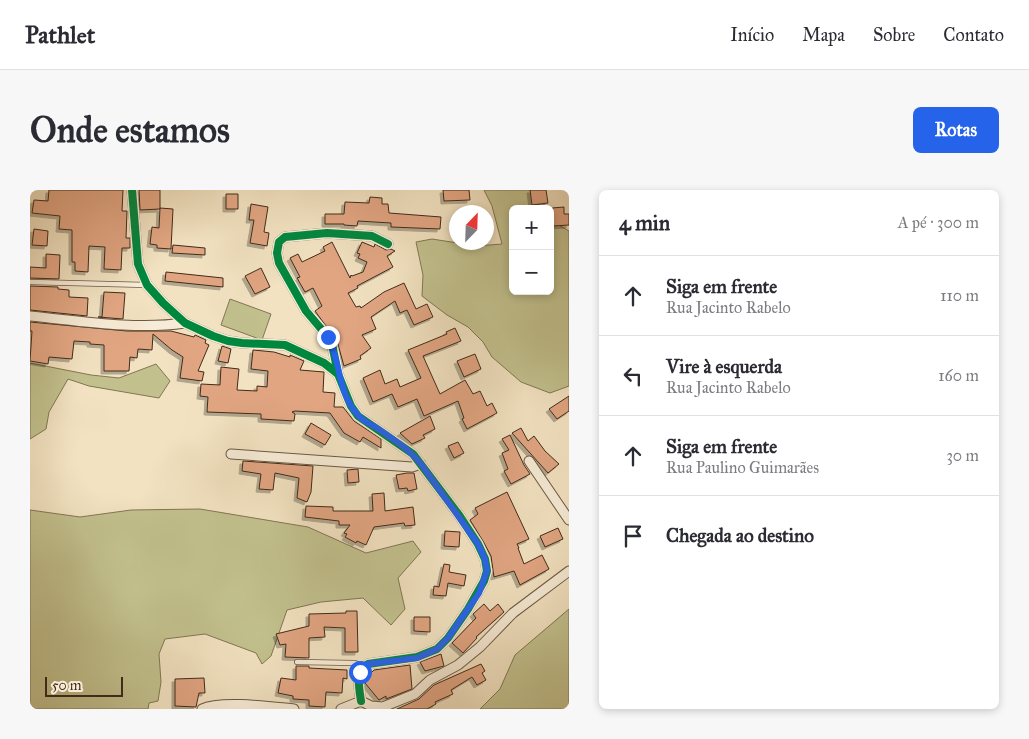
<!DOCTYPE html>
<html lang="pt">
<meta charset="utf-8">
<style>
:root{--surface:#fff;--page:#f7f7f7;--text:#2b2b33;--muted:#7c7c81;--line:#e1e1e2;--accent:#2563eb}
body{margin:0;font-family:"IM FELL Great Primer",serif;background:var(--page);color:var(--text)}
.controls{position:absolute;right:15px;top:15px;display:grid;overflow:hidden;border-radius:8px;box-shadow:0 2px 8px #0003}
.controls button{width:45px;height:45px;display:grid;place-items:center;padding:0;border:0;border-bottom:1px solid var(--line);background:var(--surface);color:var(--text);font:25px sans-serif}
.compass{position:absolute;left:419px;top:15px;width:45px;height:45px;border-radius:50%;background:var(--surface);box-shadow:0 2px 8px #0003;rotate:23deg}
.scale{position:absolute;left:15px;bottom:12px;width:78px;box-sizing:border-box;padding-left:5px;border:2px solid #412b1a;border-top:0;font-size:14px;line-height:18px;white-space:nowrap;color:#412b1a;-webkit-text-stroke:4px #f7ecd7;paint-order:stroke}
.stop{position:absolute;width:15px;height:15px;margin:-11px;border:4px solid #2563eb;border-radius:50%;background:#fff}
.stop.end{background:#2563eb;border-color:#fff;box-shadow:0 1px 5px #0008}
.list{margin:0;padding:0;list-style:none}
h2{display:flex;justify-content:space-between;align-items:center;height:65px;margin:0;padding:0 20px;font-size:21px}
h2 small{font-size:16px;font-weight:400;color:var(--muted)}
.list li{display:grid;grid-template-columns:32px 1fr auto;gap:15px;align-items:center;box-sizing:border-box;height:80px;padding:0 20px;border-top:1px solid var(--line)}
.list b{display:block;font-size:19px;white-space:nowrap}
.list p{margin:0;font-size:16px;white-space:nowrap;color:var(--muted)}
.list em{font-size:16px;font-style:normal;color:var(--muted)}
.icon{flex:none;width:28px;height:28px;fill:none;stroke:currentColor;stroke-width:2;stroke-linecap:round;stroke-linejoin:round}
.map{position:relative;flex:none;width:539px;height:519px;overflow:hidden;border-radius:8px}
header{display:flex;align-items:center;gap:30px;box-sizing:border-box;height:70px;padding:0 25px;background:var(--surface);border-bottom:1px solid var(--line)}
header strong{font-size:24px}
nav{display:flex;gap:28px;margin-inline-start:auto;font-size:18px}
.intro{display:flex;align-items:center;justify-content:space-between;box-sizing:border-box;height:120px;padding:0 30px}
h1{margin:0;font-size:35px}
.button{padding:12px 22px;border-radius:8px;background:var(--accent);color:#fff;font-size:18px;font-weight:700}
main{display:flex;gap:30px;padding:0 30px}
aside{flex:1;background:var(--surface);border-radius:8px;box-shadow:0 2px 8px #0003}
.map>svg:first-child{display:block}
.green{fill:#c2c18e;stroke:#827654}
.building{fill:#e1a582;stroke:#412b1a;filter:url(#shadow)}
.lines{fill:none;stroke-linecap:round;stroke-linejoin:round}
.lane-casing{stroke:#6d5944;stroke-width:6}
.street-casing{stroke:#6d5944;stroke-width:11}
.lane{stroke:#f7ecd7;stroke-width:4.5}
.street{stroke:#f7ecd7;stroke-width:9}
.cycleway-casing{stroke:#f7ecd7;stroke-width:11}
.cycleway{stroke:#00873e;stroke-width:8}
.route{stroke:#2563eb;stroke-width:6}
</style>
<header>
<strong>Pathlet</strong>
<nav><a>Início</a><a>Mapa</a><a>Sobre</a><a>Contato</a></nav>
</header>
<div class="intro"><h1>Onde estamos</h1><a class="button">Rotas</a></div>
<main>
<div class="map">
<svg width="539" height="519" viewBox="0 0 539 519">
<defs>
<filter id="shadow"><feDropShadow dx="-3" dy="3" stdDeviation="0" flood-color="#0004"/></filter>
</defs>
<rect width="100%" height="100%" fill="#f2e2c1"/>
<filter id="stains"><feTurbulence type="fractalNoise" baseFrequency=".004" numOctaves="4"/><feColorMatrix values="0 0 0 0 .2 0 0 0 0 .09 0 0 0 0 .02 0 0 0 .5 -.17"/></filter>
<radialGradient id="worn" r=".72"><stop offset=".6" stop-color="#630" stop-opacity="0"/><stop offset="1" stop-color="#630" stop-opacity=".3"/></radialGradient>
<path class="green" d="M454 0H500L511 19H483V101H520V30L539 41V196L520 203 491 192 462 167 453 152 438 137 417 125 392 106 393 85 386 52 402 49 447 56 472 54 462 16Z
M200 109 241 124 232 150 191 135Z
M0 173 61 185 89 188 126 174 140 191 129 208 59 196 38 189 19 222 16 239 0 249Z
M170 319 278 337 336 363 383 351 391 362 368 388 375 419 361 435 333 408 291 412 257 420 241 466 232 474 226 463 175 444 135 449 129 464 131 492 128 511 119 513 118 519H0V320L50 327 101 320Z
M539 419V519H450L470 499 485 465Z"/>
<path class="building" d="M19 0H93L92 21H97L96 48H100V58H92L91 80 74 79 75 57 59 56 58 82 45 81V72H42V40L29 39 30 26 2 23 4 10 18 11Z
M109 0H130V19L110 20Z
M413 0H439L440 10 414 11Z
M500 0H516L518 13 502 15Z
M196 4H208V19H196Z
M340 7 352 8V14H358L359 23 411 27 410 39 361 37V33L328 31 327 36 314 35V34H295V24H314L315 12 339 13Z
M221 14 238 17 234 42 239 43 237 56 220 53 224 30H219Z
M534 17V24H539V35L523 36 522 18Z
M130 18 143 19 141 59 127 58V55L120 54 122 37 129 38Z
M4 39 18 41 17 56 2 55Z
M302 52 320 88 321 85 322 86 333 82 337 72 328 68 330 64 327 63 332 52 344 57 345 54 356 60 361 59 365 61 357 66 363 77 327 96 328 98 318 103 326 117 330 116 331 118 354 102 374 93 386 119 397 114 403 127 384 135 377 120 370 123 365 111 341 127 346 139 332 145 341 158 330 166 331 169 314 176 307 151 285 121 292 116 283 98 275 102 267 88 270 87 260 68 268 64 272 72 295 61 293 57Z
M143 55 175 58V65L142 63Z
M16 64 30 65 29 89 0 88V77L16 78Z
M231 78 240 97 225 104 215 86Z
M136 82 193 88V97L135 91Z
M0 96 28 97V99L39 100V107L58 108 57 126 0 120Z
M74 102 95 103 93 129 68 127H72Z
M0 132 97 141H141L164 147 165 145 176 150 175 153 179 155 168 181 174 182 172 191 150 188 153 167 142 160 123 144 122 160 108 159 107 168 100 167 99 181H74V155L60 154V152L44 151 42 169 19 167 18 174 0 171 2 141H0Z
M425 138 431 151 393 166 410 204 435 190 443 204 450 201 457 216 462 213 467 223 437 239 432 229 434 228 428 211 394 226 387 209 368 217 362 204 343 212 333 188 350 180 355 194 367 189 370 197 391 188 378 160 417 144 416 142Z
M192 156 201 159 198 173 188 171Z
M223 160 244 162 260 167V165L274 171 270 180 294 182 293 202 305 203 304 217H313L324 231 351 249V258L333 247 330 252 314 243 300 223 265 221 262 222 265 224 264 231 231 229V224L177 222 178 207 170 206 171 194 190 195 191 177 209 179 207 200 227 201V196L237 197 238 181 221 179Z
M445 164 451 179 434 187 427 171Z
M539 206V221L527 229 519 219Z
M400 226 405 239 393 245 395 248 382 254 370 243Z
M281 233 301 245 295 255 275 244Z
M491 238 498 251 504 246 515 261 529 274 518 283 482 243Z
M480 245 494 275 500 284 481 294 474 281 478 279 472 263 479 260 472 249Z
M428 252 434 263 424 268 418 256Z
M213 271 283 276 281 302 277 312 267 308 269 288 245 283 243 300 229 299 231 284 212 281Z
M328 279 329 292 318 293 317 280Z
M377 283H384L387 299 378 301 377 298 369 299 366 285Z
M477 302 499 349 487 354 489 358H488L494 374 512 365 519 379 490 395 484 381 464 387 461 366 453 351 440 330 448 324 445 318Z
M354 303 355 321 383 317 385 335 375 336 374 333 344 337 336 355 327 351 326 353 315 347 317 344 314 343 320 335H309V331L275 327 276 316 303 317V321H343L342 304Z
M528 338 533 349 515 357 510 346Z
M415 341 430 342 429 357 414 356Z
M414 374 420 375 419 382 436 385 434 396 418 393 416 406 403 405 404 396 409 397Z
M454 414 460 421 468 414 474 422 446 447 447 448 433 463 422 453 446 428 443 424Z
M316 421H327L328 462H315V438L294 437 295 447 279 448V468L255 467 256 454 250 455 246 444 279 436V424L316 423Z
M384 427H400V442L384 441Z
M411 464 414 476 395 481 390 472Z
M451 474 455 481 452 483 456 490 447 495 442 487 421 500 423 504 405 512 406 514 397 519H367L389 509 404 495Z
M380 475 382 499 356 509V506L349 510 335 493 336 488 344 480Z
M266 476H279V478L317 480V489L313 488 312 503 296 502 295 517 279 516V510L263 509V506L248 503 251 488 266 490Z
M174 488 175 503H169L166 517 145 516V489Z"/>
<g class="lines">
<defs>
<path id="lane" d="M0 92 117 95
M267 472 325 473 333 476"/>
<path id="street" d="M102 0 108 74 117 95 133 113 155 133 183 146 198 151 212 153 255 155 294 173 308 184 321 216 328 226 383 264 429 325 448 354 455 369 457 381 454 391 438 419 418 448 407 459 387 467 338 474C325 481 329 498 331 511
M0 126C51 131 104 140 155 133
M308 184 302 154 298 147 276 121 249 73 247 63 249 52 255 47 297 43 342 46 358 54
M201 264 382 277 391 274
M499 271 539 330
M331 511 341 516 353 517 385 504 400 490 428 475 450 457 483 423 539 381
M172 519C191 510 243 517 264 519
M311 519 331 511"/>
</defs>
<use href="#lane" class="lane-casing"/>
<use href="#street" class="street-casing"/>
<use href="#lane" class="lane"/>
<use href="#street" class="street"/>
<defs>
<path id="cycleway" d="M102 0 108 74 117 95 133 113 155 133 183 146 198 151 212 153 255 155 294 173 308 184 321 216 328 226 383 264 429 325 448 354 455 369 457 381 454 391 438 419 418 448 407 459 387 467 338 474C325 481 329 498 331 511
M308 184 302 154 298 147 276 121 249 73 247 63 249 52 255 47 297 43 342 46 358 54"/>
</defs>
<use href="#cycleway" class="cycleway-casing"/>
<use href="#cycleway" class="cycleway"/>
</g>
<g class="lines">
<path class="route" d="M298 147C311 171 307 203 328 225 332 231 341 234 347 238 363 249 379 259 391 274L448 354 455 369 457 381 449 403 418 448 407 459 387 468 338 474 333 476 330 482"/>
</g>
<rect width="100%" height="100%" filter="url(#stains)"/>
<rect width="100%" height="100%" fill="url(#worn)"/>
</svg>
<div class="controls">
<button>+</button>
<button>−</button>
</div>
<svg class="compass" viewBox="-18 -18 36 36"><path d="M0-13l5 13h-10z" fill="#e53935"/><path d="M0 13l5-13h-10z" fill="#7c7c81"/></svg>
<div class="scale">50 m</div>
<div class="stop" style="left:330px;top:482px"></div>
<div class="stop end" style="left:298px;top:147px"></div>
</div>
<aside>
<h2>4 min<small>A pé · 300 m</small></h2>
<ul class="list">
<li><svg class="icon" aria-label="ahead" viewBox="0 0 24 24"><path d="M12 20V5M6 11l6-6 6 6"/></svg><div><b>Siga em frente</b><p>Rua Jacinto Rabelo</p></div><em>110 m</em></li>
<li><svg class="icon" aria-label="left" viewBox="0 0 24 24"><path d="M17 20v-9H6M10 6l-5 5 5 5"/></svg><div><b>Vire à esquerda</b><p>Rua Jacinto Rabelo</p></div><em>160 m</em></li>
<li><svg class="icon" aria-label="ahead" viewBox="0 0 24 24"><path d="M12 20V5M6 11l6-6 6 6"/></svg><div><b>Siga em frente</b><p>Rua Paulino Guimarães</p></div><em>30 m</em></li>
<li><svg class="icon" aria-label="arrive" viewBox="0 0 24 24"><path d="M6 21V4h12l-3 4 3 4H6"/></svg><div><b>Chegada ao destino</b></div></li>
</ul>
</aside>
</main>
